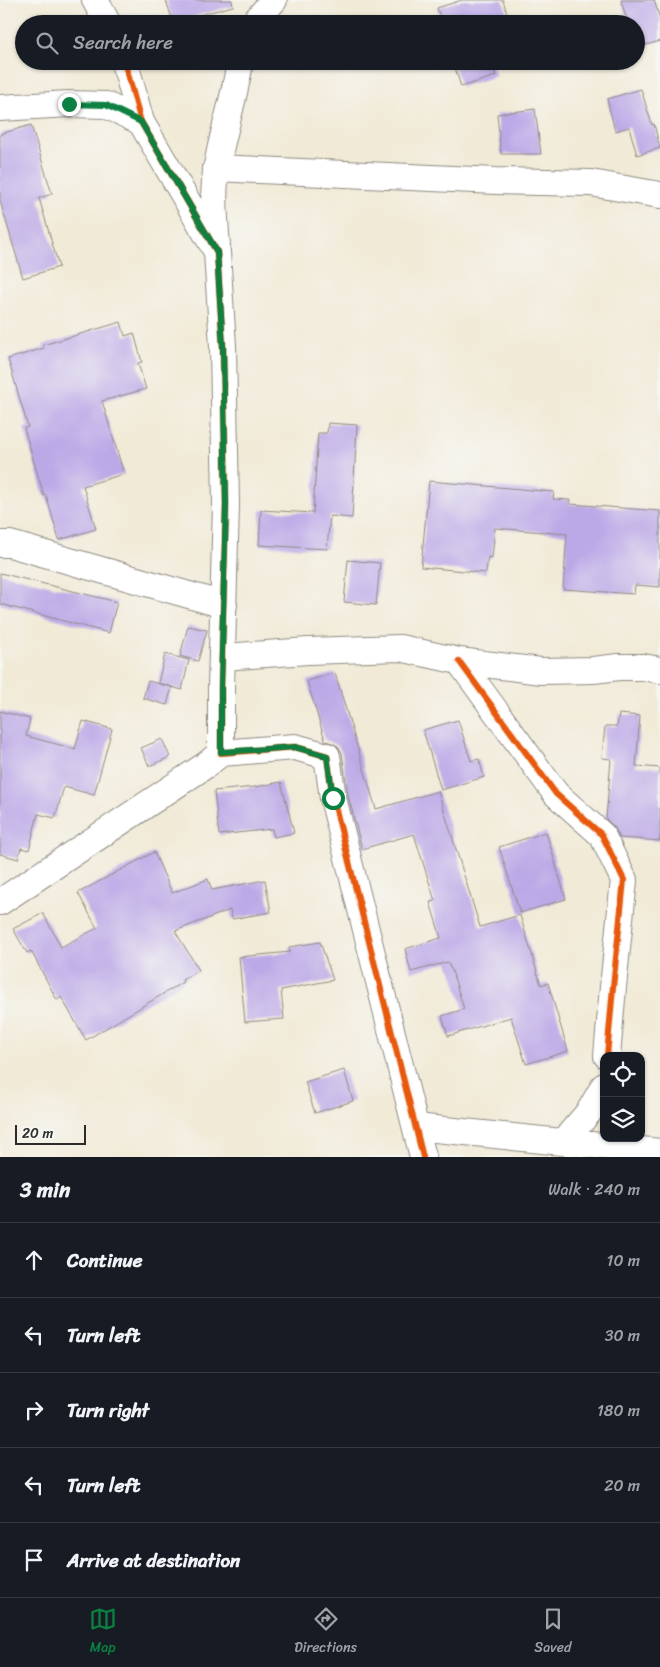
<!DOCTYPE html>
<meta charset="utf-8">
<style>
:root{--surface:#171b24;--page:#242831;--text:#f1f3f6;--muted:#9ea1a6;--line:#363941;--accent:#0b8043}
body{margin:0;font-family:Sriracha,sans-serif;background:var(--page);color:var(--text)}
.controls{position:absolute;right:15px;bottom:15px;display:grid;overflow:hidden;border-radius:10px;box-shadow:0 1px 4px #0004}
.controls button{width:45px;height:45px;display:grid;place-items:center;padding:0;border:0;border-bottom:1px solid var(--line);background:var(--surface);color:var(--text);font:25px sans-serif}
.scale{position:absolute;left:15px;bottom:12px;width:71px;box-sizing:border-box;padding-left:5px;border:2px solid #2b2b2b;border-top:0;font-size:14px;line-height:18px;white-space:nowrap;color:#2b2b2b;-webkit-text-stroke:4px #f6f6f2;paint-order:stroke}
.stop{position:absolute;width:15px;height:15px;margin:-11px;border:4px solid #0b8043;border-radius:50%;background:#fff}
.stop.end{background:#0b8043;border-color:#fff;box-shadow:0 1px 5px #0008}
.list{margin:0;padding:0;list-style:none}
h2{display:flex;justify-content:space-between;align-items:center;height:65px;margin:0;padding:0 20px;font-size:21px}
h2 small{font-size:16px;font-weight:400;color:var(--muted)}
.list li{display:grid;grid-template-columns:32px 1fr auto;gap:15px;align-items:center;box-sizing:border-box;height:75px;padding:0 20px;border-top:1px solid var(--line)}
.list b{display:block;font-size:19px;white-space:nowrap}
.list em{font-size:16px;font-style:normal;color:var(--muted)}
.icon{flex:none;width:28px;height:28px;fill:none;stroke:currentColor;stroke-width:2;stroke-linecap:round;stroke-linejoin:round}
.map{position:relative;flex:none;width:660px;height:1157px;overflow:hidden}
.search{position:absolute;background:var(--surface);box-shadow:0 1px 4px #0004;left:15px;right:15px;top:15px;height:55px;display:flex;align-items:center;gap:12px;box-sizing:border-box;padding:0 18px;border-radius:28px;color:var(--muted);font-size:19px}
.sheet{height:440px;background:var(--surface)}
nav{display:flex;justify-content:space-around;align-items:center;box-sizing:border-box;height:70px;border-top:1px solid var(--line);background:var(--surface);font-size:14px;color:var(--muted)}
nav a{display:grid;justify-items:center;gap:2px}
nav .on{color:var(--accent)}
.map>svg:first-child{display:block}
.building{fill:#bba9e7}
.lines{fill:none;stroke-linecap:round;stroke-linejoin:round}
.minor-casing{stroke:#8e8a81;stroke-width:28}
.minor{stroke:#fff;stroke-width:26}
.cycleway-casing{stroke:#f6f6f2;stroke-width:9}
.cycleway{stroke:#e8590c;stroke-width:6}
.route{stroke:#0b8043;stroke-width:6}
</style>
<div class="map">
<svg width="660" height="1157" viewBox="0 0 660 1157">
<rect width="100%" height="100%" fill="#f6f6f2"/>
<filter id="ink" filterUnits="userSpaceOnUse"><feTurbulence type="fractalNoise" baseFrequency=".02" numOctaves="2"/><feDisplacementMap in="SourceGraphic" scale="10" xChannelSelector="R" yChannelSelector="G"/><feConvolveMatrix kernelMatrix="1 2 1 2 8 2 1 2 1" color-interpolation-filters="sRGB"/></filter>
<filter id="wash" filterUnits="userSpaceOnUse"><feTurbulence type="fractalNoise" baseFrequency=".0096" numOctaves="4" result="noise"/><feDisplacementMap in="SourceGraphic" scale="20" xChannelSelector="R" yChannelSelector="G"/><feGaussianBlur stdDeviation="1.12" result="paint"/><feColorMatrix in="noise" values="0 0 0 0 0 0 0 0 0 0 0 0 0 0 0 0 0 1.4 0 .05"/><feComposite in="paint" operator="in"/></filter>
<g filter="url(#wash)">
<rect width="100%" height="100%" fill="#f1ead7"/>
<g id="blocks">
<path class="building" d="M166 0H232L233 6 173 22Z
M462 0H503L510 24H442L437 8Z
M621 0H654L660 19V41L636 48V24H628Z
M453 61H491L496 76 461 87Z
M641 89 652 125 654 124 660 148 637 155 629 127 615 131 607 99Z
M535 109 541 154H501L497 114Z
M31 125 52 194 39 198 59 267 23 278 0 201V134Z
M121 322 125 336 134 333 142 362 138 363 146 389 102 401 124 474 83 486 96 529 59 540 46 495 44 496 24 428 28 427 8 359 44 348 43 345Z
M328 423 357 425 352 518 330 516 327 549 259 545 261 510 313 513 318 433H327Z
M429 481 554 492 553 499 570 500V504L660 511V587L635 585 634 594 563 589 567 534 495 528 492 558 488 557 486 573 421 567Z
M348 560 380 563 376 605 344 602Z
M0 573 117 602 109 633 0 604Z
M188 626 207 630 198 661 180 656Z
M165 654 189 660 182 690 158 683Z
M335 673 376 809 438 791 480 927 520 915 541 985 548 983 568 1051 526 1064 511 1017 448 1036 442 1016 464 1009 451 968H450L448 962 411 972 405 949 441 938 430 902 435 901 414 834 362 849 348 795 342 753 338 746 325 740 307 681Z
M148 681 172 687 167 705 143 698Z
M0 711 30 719 26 736 75 749 83 721 112 729 94 795 64 787 55 818 38 814 29 850 21 848 18 859 0 854Z
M619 714 640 716 636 766 660 768V841L620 838 615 828 606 819 611 759 602 758 605 726H617Z
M458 720 471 761 479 759 484 777 441 790 423 730Z
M162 739 170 757 149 766 141 748Z
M281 782 294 833 274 837 272 829 219 835 214 791 255 787Z
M546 832 566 899 520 913 499 847Z
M154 852 172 893 208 879 212 890 265 880 271 912 232 919 230 910 175 931 199 970 182 980 183 982 86 1040 61 997 57 1000 31 951 27 953 13 929 43 913 61 947 97 928 78 893Z
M320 942 333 980 281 990 284 1019 245 1022 239 957 290 952 289 947Z
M344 1070 353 1101 315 1113 305 1082Z"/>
</g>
</g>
<g filter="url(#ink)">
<use href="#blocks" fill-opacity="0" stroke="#8e8a81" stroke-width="1"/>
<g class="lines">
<defs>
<path id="minor" d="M95 0 108 24
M253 24 274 0
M123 61 128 74 141 122 217 252 223 347 226 504 221 688V753L295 747 327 756 333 798 423 1157
M0 108 69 104 106 105 141 122
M216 168 496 181 591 183 660 195
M217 246C215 220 212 192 217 166 223 131 235 97 240 61
M0 544H10L224 605
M223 657 308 651 400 648 459 661 541 671 593 670 619 667H643L660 670
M459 661 556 794 602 835 624 880 613 987 607 1056
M0 902 206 765 221 753
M416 1127 660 1152
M564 1141 589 1112 604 1086"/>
</defs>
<use href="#minor" class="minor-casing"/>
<use href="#minor" class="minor"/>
<defs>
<path id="cycleway" d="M123 61 128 74 141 122 217 252 223 347 226 504 221 688V753L295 747 327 756 333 798 423 1157
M459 661 556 794 602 835 624 880 613 987 607 1056"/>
</defs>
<use href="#cycleway" class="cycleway-casing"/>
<use href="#cycleway" class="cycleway"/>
</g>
</g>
<g class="lines" filter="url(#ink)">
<path class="route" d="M69 104 106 105 141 122 217 252 223 347 226 504 221 688V752L295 747 327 756 333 798"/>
</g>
</svg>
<div class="controls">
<button><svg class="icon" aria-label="locate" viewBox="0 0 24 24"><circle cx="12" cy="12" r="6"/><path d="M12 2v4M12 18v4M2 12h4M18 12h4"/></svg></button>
<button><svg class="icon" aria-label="layers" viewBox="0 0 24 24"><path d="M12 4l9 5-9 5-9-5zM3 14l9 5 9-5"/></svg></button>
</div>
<div class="scale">20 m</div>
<div class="stop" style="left:333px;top:798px"></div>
<div class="stop end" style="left:69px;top:104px"></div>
<div class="search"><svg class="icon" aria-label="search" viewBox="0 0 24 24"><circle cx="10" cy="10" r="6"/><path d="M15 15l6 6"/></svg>Search here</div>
</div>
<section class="sheet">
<h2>3 min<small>Walk · 240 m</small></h2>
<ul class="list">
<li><svg class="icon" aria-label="ahead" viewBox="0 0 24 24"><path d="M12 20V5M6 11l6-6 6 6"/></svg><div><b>Continue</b></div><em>10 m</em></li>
<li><svg class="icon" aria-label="left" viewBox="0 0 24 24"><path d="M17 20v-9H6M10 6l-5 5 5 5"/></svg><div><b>Turn left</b></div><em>30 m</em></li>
<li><svg class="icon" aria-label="right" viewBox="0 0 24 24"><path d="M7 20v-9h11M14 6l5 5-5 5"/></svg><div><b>Turn right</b></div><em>180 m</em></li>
<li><svg class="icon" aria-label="left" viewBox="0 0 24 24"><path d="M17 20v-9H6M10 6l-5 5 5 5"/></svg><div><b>Turn left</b></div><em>20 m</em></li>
<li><svg class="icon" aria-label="arrive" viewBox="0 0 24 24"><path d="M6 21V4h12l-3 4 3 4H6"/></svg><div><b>Arrive at destination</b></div></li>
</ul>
</section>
<nav>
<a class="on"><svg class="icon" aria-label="map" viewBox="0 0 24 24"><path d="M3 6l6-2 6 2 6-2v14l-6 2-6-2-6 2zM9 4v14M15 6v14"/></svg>Map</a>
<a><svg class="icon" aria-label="directions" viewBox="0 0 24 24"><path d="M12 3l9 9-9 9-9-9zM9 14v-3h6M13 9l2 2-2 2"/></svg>Directions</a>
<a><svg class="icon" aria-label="saved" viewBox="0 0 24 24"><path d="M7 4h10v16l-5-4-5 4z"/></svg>Saved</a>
</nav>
